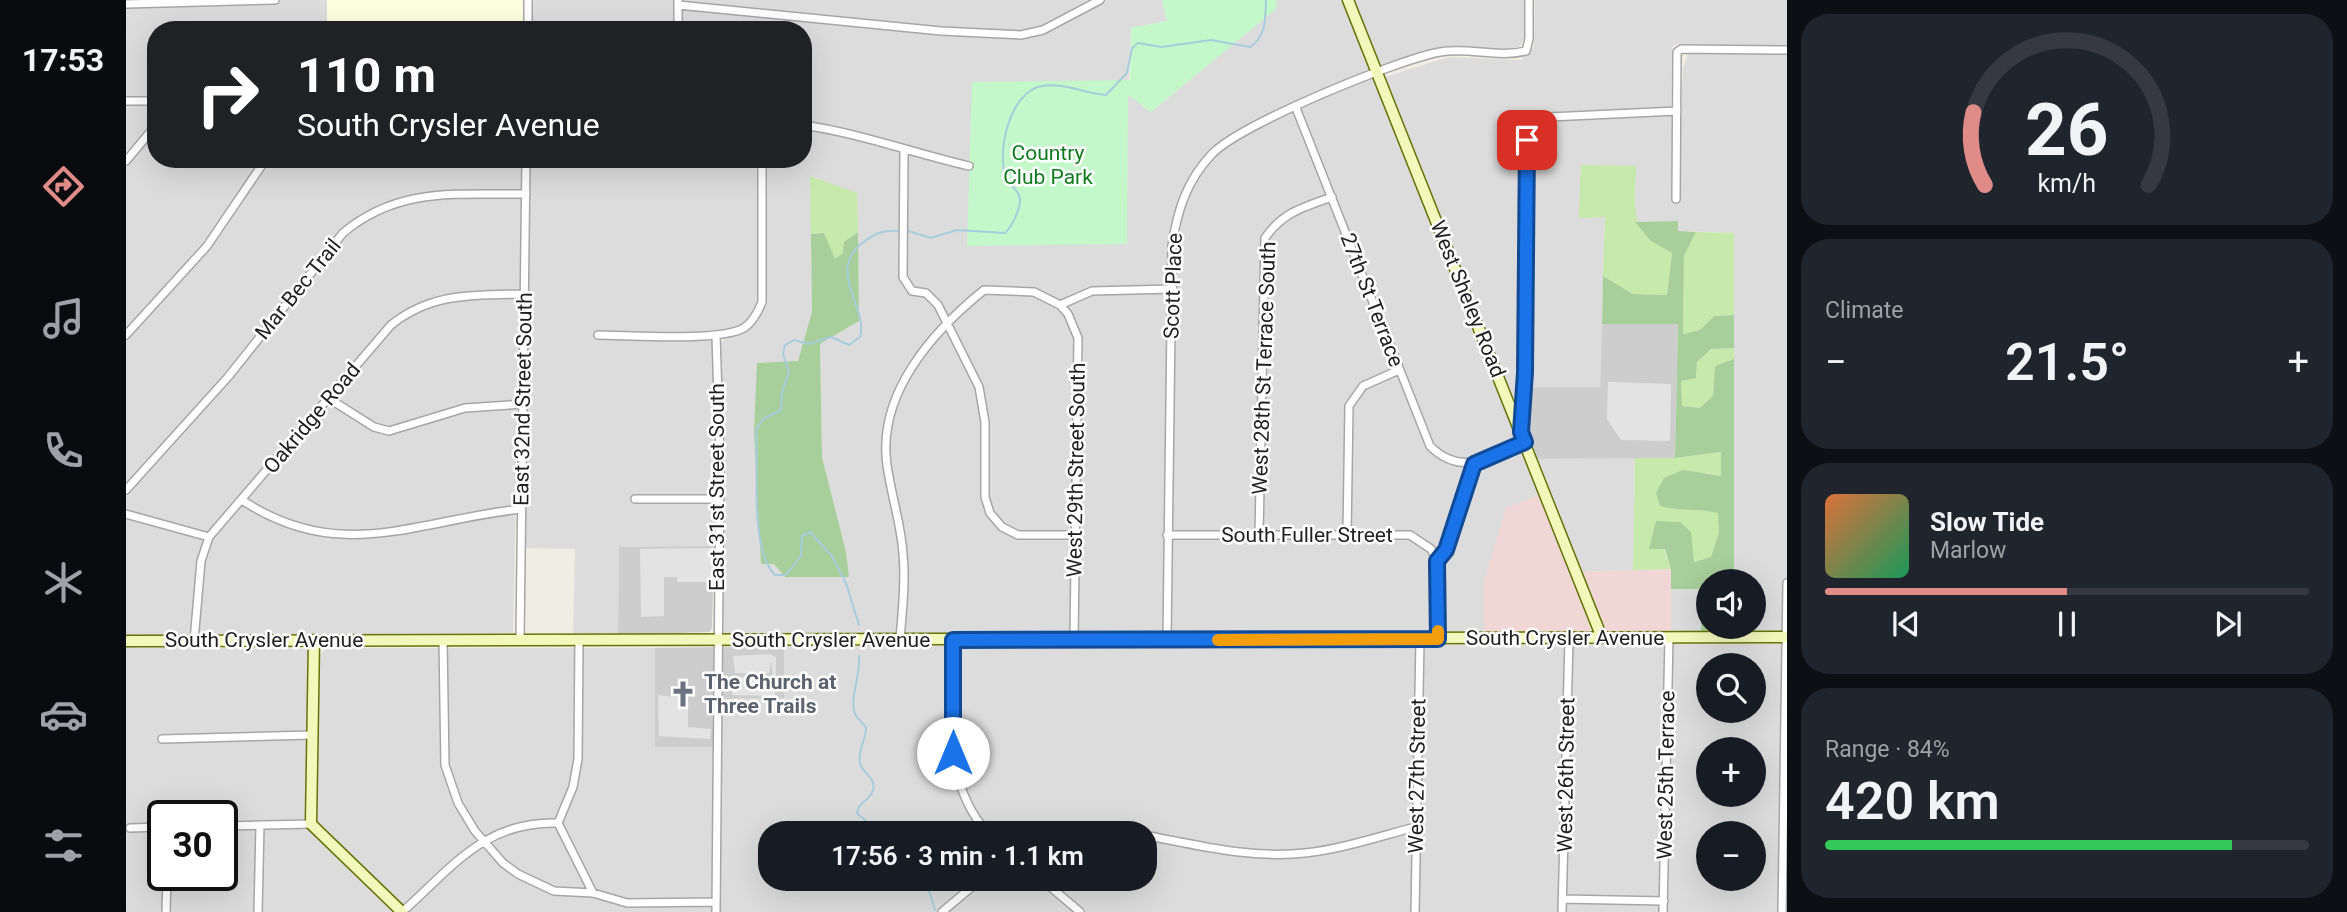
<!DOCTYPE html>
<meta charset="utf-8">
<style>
body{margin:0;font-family:Roboto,sans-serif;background:#20242c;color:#f1f3f6;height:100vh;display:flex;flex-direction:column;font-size:26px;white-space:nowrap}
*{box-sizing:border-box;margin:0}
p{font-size:23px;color:#9ea1a6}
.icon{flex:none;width:38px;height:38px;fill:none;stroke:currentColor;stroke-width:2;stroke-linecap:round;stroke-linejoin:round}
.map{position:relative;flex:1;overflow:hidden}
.drawer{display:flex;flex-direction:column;gap:14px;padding:14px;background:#0d0f14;width:560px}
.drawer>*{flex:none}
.guide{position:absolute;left:21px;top:21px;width:665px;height:147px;border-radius:28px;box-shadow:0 7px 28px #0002;background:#202124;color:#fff;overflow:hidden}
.fabs{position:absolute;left:1570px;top:569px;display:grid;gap:14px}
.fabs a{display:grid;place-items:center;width:70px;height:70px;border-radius:50%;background:#171b24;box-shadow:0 7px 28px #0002;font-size:35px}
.speed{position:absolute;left:21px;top:800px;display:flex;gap:14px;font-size:35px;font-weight:700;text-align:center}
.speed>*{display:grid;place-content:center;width:91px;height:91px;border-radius:50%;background:#171b24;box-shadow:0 7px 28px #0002;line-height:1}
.speed .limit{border:4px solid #111;border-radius:10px;background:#fff;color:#111}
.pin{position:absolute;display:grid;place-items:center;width:60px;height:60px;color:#fff;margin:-30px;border-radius:14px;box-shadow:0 4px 10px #0006}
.me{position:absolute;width:77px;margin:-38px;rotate:0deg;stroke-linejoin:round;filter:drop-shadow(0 0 5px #0008)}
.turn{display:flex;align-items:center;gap:24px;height:147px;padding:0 35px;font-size:32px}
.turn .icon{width:91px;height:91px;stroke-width:2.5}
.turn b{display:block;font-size:49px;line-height:60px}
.big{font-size:52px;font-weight:600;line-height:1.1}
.drawer .card{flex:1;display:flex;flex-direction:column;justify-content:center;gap:10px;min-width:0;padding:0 24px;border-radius:28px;background:#20242c}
.drawer .dial{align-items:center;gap:0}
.dial svg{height:182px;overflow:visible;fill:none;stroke:#363941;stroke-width:7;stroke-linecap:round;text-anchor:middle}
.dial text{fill:#f1f3f6;stroke:none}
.song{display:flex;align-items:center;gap:21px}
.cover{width:84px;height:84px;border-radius:10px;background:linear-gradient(135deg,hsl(20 70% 55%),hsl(150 70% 35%))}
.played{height:7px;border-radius:4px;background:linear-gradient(90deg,#df8c89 50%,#363941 50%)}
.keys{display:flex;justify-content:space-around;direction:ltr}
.heat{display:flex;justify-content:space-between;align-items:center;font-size:38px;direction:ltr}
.charge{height:10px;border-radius:5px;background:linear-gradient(90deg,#34c759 84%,#363941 0)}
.trip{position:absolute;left:632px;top:821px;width:399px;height:70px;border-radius:28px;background:#171b24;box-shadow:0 7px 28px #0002;font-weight:600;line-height:70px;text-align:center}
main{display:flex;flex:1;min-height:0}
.tab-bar{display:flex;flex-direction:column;width:126px;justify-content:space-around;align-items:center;background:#090b0e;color:#9ea1a6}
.tab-bar .icon{width:49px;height:49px}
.tab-bar .current{color:#df8c89}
.tab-bar b{font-size:32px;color:#f1f3f6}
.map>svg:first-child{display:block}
</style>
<main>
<nav class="tab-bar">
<b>17:53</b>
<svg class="icon current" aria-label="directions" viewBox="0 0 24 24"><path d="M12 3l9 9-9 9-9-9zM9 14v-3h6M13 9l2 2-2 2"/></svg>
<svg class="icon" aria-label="music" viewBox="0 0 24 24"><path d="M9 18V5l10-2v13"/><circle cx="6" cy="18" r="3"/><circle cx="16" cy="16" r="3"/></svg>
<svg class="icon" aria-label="phone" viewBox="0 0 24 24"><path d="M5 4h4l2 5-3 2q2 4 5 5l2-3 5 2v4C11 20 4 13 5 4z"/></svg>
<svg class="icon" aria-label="climate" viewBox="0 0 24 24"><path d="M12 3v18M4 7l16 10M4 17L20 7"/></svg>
<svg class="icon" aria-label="car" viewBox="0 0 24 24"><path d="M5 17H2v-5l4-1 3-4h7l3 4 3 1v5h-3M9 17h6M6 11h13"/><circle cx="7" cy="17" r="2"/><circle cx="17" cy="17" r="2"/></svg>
<svg class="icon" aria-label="filters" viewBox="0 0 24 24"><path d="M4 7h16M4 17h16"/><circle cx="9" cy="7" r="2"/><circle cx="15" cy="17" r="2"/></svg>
</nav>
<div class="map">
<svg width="1661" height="912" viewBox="0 0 1661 912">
<rect width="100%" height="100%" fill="#f0ede5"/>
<!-- residential -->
<path fill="#dddcdc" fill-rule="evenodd" d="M0,0H201V30H30V159H397L387,633L0,636Z
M407,0H1036L1041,21L1005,28L1002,94L1025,112L1150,8V0H1218L1415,494L1358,581V634H597L594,632L595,411V343L600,338L599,330L587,332L588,546L493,548L492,635H447L449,549L398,548L404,159H677V30H407ZM685,176L731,194L733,321L694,344L696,457L720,552L722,577H659L648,564L631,363L672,362L686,312Z
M1227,0H1398V38L1394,46L1385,49L1319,46L1254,66Z
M1409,0H1661V632H1608V627L1628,626V581H1608V233L1552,231L1551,221L1509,222V166L1479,217L1474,387H1396L1394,410L1391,412L1369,358L1259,77L1323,57L1395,60L1408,47ZM1552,43L1558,44L1562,56L1557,68L1555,115L1545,105L1546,47Z
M1509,458L1507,570L1454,572L1409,459Z
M1576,588L1575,633H1545V589Z
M1661,644V912H284L202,839L190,820L192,658L199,648H529V747H595L596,699L658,698V646ZM1582,665H1628V710H1582ZM1582,749H1628V794H1582ZM644,833H1018V878H644ZM1582,833H1628V878H1582Z
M0,647L181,649L184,654L183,829L268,912H0ZM37,816H96V875H37Z"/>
<!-- commercial -->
<path fill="#f0d7d5" d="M1415,494L1465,630L1462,634H1358V581L1380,508Z
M1545,569V633L1479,631L1454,572Z"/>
<!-- education -->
<path fill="#fdfee0" d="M201,0H399V30H201Z"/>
<!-- religious -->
<path fill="#cdcdcd" d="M1476,324H1552L1549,458L1409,459L1399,435L1403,387H1474Z
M588,546L586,628L583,632L492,635L493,547Z
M658,646V698L586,699L588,747H529V648Z"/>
<!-- grass -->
<path fill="#c7e9ac" d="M1455,165L1510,166C1509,213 1501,227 1546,253L1541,295L1507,294L1477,276L1479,217L1453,218Z
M684,176L731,193L732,232L719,242L717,253L708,260L698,233L685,234Z
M1570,232L1608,233V315L1588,316L1574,330L1557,334L1558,256Z
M1608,348V359L1589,366L1587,396L1574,408L1555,406V381L1570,378L1571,362L1585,349Z
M1596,452L1595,476L1580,473L1530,493L1534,506C1555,512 1573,508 1593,513V532L1585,557L1568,562L1538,549L1545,569L1507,570L1509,458H1549Z"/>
<!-- forest -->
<path fill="#a7ce9b" d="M1552,221V231L1570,232L1558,256L1557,334L1574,330L1588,316L1608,315V348L1585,349L1571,362L1570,378L1555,381L1556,406L1574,408L1587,396L1589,366L1608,359V581H1582V626L1608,627V632L1575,631L1576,589H1545V569L1539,549H1523L1530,521L1554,522L1565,532L1568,562L1585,557L1593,532L1592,513C1572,508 1554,512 1534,506L1530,493L1538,478L1557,470L1595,476V452L1549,458L1552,324H1476L1477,276L1507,294L1541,295L1546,253L1525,241L1509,222Z
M732,232L733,321L694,344L696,457L720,552L723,577H659L648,564H635L628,432L631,363L672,361L686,312L685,234L698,233L709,259L717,253L718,242Z"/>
<!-- park -->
<path fill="#c4f8ca" d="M1036,0H1150L1151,8L1025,112L1002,95L1001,244L841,246L846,82L1004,80L1005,28L1041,21Z"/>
<!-- parking -->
<path fill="#e3e3e3" d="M1482,382L1545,384L1544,441L1495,440L1481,419Z
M587,548L586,582H551V577H538V616L515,617L514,549Z
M644,654L650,657L649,696L606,695L607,676L645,679L647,676L645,661L643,673H609L607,656Z
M532,695L562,699V727L585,729L584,739L533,736Z"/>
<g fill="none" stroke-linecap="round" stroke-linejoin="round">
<!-- stream -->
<path stroke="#a7cddc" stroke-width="2" d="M782,231L805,238L831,230L879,233C886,227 894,209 894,200C894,190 883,186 880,178C870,152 884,91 916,86C937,82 960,94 980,95L1001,73L1006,48L1012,43L1035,47L1085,40L1124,47C1141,35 1139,19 1140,0
M733,625L720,583L706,556L684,532L676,536L675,556L660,575H649C623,549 633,467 630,430L637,419L655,410L656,392L663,372L657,354L659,345L668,340L682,344L705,337L723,345L734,337C743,309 700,272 736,243C748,234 756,230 772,231
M733,656C735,673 723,701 729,714C732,720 737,722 740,728C740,740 730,754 735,766C739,775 750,778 747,790C744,801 732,802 731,813L743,824L744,833
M799,878L809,910"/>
<!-- street casing -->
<g stroke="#a6a6a6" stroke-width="10">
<path id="street" d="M552,0V30
M0,4L149,0
M552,5L815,31L895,35L917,30L974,0
M402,30V0
M0,101H30
M1170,108L1304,446C1335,477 1366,458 1399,442
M677,125C733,133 787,153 843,166
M778,151L777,277L786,291L800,293L812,305L853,387L859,422V497L864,513L876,527L892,535H949
M0,161L30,125
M1550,199L1551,52L1555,49L1661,50
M934,305L942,314L952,338L948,640
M0,335L81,246L140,159
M472,335C504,335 593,342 618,328C627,322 632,312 636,302V159
M590,335L594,460L590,912
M202,398L248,427L263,431L339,408L397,404
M1395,432L1399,394L1402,118L1551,111
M0,490L102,377L217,233C273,186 332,195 400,194
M509,499H593
M116,500C214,565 291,520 395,509
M0,514L83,537
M1041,535H1284L1305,549L1311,561
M1133,535L1139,238C1156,213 1177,207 1206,197
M1221,535L1223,406L1237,386L1273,370
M394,639L400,159
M453,639L452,759L447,787L432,823L467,893
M1312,639L1311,561L1320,550L1348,465
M317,640L319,765L332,803L349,831L377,863L392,874L428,891L467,893L501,903L590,902
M774,640C776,612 780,582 777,554C775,523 765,495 761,465C751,394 806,332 858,290L908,292L934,305L966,291L1047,289
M827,640C827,704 814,782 862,833
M1041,640L1046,246C1051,211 1061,180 1086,154C1115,124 1270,60 1314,52C1343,47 1371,58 1400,51L1403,39V0
M68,641L75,561L83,537L265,325C306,292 349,295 399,294
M36,739L186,735
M96,826L185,824
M4,828L37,827
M974,833H1008
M1018,835C1071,845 1125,859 1179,853C1216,849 1254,836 1290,827
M914,878L954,912
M1436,899L1538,901
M40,912L41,875
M132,912L134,825
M276,912C327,867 358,821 432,823
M816,912L848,885L861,878
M1289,912L1294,639
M1436,912L1443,639
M1537,912L1543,638
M1656,912L1661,583"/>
</g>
<!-- secondary casing -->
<g stroke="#637507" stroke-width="13">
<path id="secondary" d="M1222,0L1476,638
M188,640L185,824L276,912
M0,641L1661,637"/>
</g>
<!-- street -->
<use href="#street" stroke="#fff" stroke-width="7"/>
<!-- secondary -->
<use href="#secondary" stroke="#f2f8bb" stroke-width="10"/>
</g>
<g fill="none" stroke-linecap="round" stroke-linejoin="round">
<!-- route casing -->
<g stroke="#114b97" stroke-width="18">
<path id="route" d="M827,753V640L1312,639L1311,561L1320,550L1348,464L1399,442L1395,432L1399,372L1401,140"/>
</g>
<!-- route -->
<use href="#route" stroke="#1a73e8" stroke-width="12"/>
<!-- slow -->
<path stroke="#f59e0b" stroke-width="12" d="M1092,640L1312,639V631"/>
</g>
<!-- icons -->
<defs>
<g id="church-bare" transform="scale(2.1)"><path d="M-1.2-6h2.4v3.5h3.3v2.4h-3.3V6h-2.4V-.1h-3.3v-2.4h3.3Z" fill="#6b7280" stroke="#fff" stroke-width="2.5" paint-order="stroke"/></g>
</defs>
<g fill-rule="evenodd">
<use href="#church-bare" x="557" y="694"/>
</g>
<g text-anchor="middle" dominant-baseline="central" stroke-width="5" stroke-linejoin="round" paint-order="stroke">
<!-- park labels -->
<g font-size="21" fill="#0e7c1d" stroke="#fff">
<text x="922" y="153">Country<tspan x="922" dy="24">Club Park</tspan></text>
</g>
<!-- street labels -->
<g font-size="21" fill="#1f1f1f" stroke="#fff">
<text transform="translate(1047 286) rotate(-88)">Scott Place</text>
<text transform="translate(172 289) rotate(-51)">Mar Bec Trail</text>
<text transform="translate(1342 299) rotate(68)">West Sheley Road</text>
<text transform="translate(1246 300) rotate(69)">27th St Terrace</text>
<text transform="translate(1138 368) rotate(-88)">West 28th St Terrace South</text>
<text transform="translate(397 399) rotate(-89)">East 32nd Street South</text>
<text transform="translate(186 418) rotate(-50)">Oakridge Road</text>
<text transform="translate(950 470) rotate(-89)">West 29th Street South</text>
<text transform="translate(591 487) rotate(-90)">East 31st Street South</text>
<text x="1181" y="535">South Fuller Street</text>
<text x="1439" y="638">South Crysler Avenue</text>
<text x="138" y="640">South Crysler Avenue</text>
<text x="705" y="640">South Crysler Avenue</text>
<text transform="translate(1440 775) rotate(-89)">West 26th Street</text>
<text transform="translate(1540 775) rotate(-89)">West 25th Terrace</text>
<text transform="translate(1291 776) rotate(-89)">West 27th Street</text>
</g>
<!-- worship labels -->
<g font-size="21" font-weight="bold" fill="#5b616d" stroke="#fff" text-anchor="start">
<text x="578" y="682">The Church at<tspan x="578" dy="24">Three Trails</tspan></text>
</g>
</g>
</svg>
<div class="fabs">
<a><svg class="icon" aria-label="sound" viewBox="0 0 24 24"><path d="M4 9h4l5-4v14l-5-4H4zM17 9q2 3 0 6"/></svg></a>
<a><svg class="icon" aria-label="search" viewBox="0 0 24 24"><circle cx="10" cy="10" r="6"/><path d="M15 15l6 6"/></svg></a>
<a>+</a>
<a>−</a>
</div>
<div class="speed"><div class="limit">30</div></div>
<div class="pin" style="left:1401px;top:140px;background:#d93025"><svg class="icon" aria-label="arrive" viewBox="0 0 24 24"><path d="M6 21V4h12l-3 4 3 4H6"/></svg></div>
<svg class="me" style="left:827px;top:753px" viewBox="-20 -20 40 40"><circle r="19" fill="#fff"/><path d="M0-13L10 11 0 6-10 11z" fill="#1a73e8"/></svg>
<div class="trip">17:56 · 3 min · 1.1 km</div>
<div class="guide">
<div class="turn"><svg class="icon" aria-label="right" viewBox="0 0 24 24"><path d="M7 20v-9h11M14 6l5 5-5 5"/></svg><div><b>110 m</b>South Crysler Avenue</div></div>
</div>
</div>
<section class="drawer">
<div class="card dial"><svg viewBox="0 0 100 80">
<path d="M14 69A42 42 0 1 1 86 69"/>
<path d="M14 69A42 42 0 0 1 9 37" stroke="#df8c89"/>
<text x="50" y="56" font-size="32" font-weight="700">26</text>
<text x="50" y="72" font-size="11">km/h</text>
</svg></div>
<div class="card"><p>Climate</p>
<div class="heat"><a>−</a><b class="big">21.5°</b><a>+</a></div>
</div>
<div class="card">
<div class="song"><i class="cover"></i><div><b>Slow Tide</b><p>Marlow</p></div></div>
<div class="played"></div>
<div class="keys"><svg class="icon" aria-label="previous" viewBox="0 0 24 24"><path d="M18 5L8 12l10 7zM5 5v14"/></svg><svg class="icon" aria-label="pause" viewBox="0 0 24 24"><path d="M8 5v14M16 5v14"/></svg><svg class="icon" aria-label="next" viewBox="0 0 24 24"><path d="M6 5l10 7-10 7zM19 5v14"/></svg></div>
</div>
<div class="card"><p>Range · 84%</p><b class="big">420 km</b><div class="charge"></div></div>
</section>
</main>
